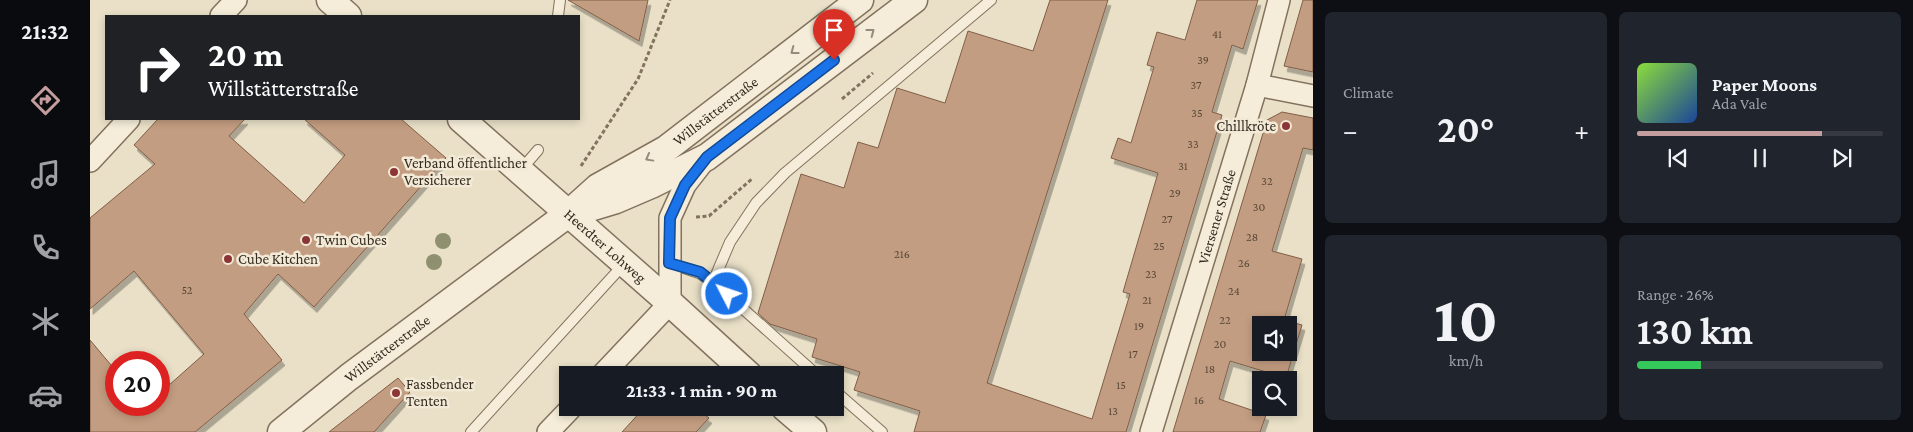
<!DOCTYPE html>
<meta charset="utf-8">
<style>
body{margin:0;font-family:"Crimson Pro",serif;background:#20242c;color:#f1f3f6;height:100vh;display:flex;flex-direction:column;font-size:19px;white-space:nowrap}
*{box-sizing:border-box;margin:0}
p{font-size:16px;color:#9ea1a6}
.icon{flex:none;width:28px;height:28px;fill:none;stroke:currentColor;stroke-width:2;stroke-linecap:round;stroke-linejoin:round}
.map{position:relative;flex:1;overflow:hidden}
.side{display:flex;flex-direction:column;gap:12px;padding:12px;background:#0d0f14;width:600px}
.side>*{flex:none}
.banner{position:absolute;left:15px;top:15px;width:475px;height:105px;border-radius:0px;box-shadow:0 2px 8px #0003;background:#202124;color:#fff;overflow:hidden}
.fabs{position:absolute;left:1162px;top:316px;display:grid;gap:10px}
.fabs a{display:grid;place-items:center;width:45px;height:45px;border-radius:0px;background:#171b24;box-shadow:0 2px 8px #0003;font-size:25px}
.speed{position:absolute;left:15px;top:351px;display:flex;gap:10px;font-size:25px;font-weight:700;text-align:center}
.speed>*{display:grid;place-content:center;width:65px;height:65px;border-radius:50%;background:#171b24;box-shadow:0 2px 8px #0003;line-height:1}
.speed .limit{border:8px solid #d22;background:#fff;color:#111}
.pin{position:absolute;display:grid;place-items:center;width:42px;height:42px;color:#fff;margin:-51px -21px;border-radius:50% 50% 50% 0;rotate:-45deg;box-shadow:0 0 5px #0007}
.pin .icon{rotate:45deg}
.me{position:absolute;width:55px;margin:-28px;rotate:311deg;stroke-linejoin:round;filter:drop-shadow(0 0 4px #0008)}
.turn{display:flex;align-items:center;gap:18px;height:105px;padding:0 20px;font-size:22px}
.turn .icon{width:65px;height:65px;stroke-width:2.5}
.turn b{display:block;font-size:35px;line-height:42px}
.big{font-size:38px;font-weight:700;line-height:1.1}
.side .card{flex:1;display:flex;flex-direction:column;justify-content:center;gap:8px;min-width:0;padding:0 18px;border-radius:8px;background:#20242c}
.side .dial{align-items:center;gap:0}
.dial b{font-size:65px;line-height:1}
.song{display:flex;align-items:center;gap:15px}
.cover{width:60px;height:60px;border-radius:8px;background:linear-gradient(135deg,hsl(90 70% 55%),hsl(220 70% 35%))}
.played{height:5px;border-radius:2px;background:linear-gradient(90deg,#c49e9f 75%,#363941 75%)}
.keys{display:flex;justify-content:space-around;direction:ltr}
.heat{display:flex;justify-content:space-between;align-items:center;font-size:28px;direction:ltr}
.charge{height:8px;border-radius:4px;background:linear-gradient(90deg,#34c759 26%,#363941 0)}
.side .tiles{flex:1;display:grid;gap:12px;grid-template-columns:repeat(2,1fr)}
.trip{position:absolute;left:469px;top:366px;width:285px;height:50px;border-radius:0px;background:#171b24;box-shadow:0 2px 8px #0003;font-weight:700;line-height:50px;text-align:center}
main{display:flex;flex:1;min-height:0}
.tabs{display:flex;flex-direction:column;width:90px;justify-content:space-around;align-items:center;background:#090b0e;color:#9ea1a6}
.tabs .icon{width:35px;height:35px}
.tabs .current{color:#c49e9f}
.tabs b{font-size:22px;color:#f1f3f6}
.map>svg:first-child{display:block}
</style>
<main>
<nav class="tabs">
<b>21:32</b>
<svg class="icon current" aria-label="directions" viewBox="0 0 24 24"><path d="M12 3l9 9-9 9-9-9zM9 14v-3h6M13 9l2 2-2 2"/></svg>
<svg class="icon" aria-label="music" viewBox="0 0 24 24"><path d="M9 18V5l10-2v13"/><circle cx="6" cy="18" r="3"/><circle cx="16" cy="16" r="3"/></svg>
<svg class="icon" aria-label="phone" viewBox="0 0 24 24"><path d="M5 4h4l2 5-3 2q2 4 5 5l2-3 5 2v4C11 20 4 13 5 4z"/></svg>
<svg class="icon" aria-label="climate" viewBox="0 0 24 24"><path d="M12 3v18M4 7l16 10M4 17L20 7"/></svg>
<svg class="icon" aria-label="car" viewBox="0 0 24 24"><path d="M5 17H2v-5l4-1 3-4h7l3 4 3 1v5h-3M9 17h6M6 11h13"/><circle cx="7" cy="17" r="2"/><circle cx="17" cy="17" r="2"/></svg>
</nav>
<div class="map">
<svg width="1223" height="432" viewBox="0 0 1223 432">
<defs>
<filter id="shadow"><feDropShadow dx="3" dy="5.5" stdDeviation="0" flood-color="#0004"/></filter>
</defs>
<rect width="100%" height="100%" fill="#e9e0c7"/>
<!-- building -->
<path fill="#c39d81" stroke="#805e47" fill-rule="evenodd" filter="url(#shadow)" d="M478,0H558L549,41Z
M960,0H1018L897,383L1002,419L1040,294L1033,292L1068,173L1021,158L1028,138L1041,143L1064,67L1057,65L1067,32L1095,40L1107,0H1168L1153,49L1142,45L1122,112L1132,115L1036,432H824L830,411L764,390L770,372L722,357L727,339L680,324L668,313L711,174L754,188L768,142L788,148L807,88L855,103L878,31L943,51Z
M1213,0H1223V72L1194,66Z
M1192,112L1223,118V150L1213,148L1182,251L1212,259L1194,320L1212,325L1196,378L1140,361L1129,399L1176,415L1170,432H1083L1177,120ZM1171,325H1199V352H1171Z
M68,119H155L139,136L214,203L255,155L214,119H311L356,158L224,307L188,274L154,314L192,360L105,432H0V340L26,371V405H69V394L114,354L44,271L0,309V218L65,164L44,145Z
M308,378L320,392L284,432H239Z
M554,408H606L619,418L606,432H532Z"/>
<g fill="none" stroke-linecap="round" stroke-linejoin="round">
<!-- service casing -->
<g stroke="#83725e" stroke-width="12">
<path id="service" d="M468,16L470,0
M430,171L448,150
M579,263L609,273L623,282L727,375
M623,282L640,242L666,203L695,173L901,0
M745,391L792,432
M381,432L534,264"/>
</g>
<!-- minor casing -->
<g stroke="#83725e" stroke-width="24">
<g id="minor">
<path d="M131,16L146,0"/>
<path d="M1167,85L1223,96"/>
<path d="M0,161L39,119"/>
<path d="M512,375L580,303V218L595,185L616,158"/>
<path d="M458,432L481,408"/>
<path id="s1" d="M1061,432L1167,85L1189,0"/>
</g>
</g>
<!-- tertiary casing -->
<g stroke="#83725e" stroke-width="29">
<g id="tertiary">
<path d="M240,0L258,16"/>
<path id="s2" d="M371,119L580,303L659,375"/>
<path d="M483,213L526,200L561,185L617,157L824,0"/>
<path d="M695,408L723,432"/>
<path id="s3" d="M191,432L259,377L478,214L508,187L576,149L770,0"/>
</g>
</g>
<!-- path -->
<path stroke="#83725e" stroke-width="3" stroke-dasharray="4 2.5" stroke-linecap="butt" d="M752,99L783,73
M491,166L548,79L580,0
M606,217L619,216L663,178"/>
<!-- service -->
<use href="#service" stroke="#f5edd9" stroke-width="10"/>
<!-- minor -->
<use href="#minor" stroke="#f5edd9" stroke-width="21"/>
<!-- tertiary -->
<use href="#tertiary" stroke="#f5edd9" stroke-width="26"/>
</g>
<!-- trees -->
<g fill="#8f9070">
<circle cx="353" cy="241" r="8"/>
<circle cx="344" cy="262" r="8"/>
</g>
<!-- one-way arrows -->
<defs><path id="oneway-chevron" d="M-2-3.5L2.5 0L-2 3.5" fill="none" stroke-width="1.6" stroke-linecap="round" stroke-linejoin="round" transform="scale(1.25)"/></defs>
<g stroke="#958c7c">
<use href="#oneway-chevron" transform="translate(781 32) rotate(-37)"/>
<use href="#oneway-chevron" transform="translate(704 51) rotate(143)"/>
<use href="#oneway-chevron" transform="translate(559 158) rotate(151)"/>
</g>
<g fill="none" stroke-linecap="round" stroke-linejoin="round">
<!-- route casing -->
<g stroke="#114b97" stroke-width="12">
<path id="route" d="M637,294L610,272L579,263L580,218L595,185L617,157L744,60"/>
</g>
<!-- route -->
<use href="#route" stroke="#1a73e8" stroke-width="9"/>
</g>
<!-- markers -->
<g fill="#8c3535" stroke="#f2ead6" stroke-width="2">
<circle cx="1196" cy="126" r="5"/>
<circle cx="304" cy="172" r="5"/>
<circle cx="216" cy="240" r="5"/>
<circle cx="138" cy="259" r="5"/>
<circle cx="306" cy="393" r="5"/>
</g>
<g text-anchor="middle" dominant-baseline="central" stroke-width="5" stroke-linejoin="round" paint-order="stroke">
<!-- number labels -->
<g font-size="12" fill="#584838">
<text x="1127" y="34">41</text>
<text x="1113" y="60">39</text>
<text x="1106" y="85">37</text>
<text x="1107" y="113">35</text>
<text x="1103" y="144">33</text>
<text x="1093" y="166">31</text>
<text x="1177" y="181">32</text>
<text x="1085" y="193">29</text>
<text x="1169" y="207">30</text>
<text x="1077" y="219">27</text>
<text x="1162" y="237">28</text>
<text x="1069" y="246">25</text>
<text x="812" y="254">216</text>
<text x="1154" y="263">26</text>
<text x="1061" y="274">23</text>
<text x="97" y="290">52</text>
<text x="1144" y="291">24</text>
<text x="1057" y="300">21</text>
<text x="1135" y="320">22</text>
<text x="1049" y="326">19</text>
<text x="1130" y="344">20</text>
<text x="1043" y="354">17</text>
<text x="1120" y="369">18</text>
<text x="1031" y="385">15</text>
<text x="1109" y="400">16</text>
<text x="1023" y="411">13</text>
</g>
<!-- street labels -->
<g font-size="15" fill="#352b20" stroke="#f2ead6">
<text stroke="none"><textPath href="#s3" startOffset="541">Willstätterstraße</textPath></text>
<text stroke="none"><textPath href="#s1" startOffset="225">Viersener Straße</textPath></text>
<text stroke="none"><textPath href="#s2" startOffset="192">Heerdter Lohweg</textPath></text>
<text stroke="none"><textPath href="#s3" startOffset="135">Willstätterstraße</textPath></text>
</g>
<!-- poi labels -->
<g font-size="15" fill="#352b20" stroke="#f2ead6" text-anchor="start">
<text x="1186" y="126" text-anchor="end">Chillkröte</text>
<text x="314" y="163">Verband öffentlicher<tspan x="314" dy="17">Versicherer</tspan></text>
<text x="226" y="240">Twin Cubes</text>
<text x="148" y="259">Cube Kitchen</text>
<text x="316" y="384">Fassbender<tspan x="316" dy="17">Tenten</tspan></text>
</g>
</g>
</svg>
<div class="fabs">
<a><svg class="icon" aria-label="sound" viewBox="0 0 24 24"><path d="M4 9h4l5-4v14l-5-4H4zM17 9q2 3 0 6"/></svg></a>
<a><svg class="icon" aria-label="search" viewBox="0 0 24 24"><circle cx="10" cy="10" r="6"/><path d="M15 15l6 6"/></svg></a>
</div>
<div class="speed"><div class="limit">20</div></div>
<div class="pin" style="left:744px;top:60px;background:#d93025"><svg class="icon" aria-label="arrive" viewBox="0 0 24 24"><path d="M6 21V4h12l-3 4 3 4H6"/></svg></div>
<svg class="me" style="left:637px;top:294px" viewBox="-20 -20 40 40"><circle r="17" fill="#1a73e8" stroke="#fff" stroke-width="3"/><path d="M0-11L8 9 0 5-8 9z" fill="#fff"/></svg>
<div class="trip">21:33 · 1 min · 90 m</div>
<div class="banner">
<div class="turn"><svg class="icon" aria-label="right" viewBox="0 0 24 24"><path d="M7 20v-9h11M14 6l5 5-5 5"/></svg><div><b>20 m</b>Willstätterstraße</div></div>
</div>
</div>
<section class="side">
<div class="tiles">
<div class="card"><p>Climate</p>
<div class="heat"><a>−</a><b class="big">20°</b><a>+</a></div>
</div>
<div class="card">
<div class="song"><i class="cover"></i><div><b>Paper Moons</b><p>Ada Vale</p></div></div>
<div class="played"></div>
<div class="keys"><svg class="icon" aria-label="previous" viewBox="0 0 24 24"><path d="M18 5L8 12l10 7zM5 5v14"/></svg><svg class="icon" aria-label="pause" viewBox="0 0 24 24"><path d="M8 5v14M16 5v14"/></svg><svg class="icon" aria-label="next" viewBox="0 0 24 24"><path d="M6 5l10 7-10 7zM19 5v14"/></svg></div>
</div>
<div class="card dial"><b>10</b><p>km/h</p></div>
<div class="card"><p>Range · 26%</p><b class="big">130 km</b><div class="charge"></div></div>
</div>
</section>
</main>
